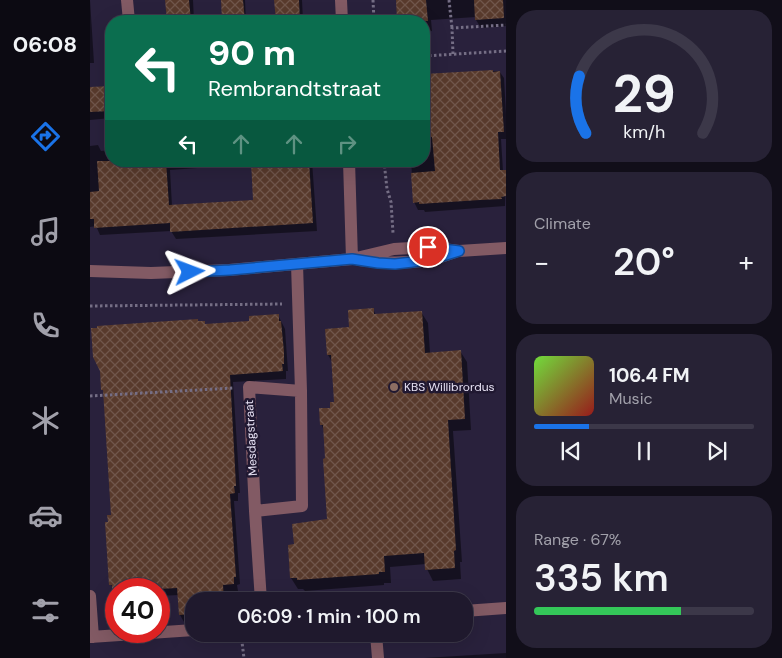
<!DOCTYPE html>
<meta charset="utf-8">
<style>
body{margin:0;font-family:"DM Sans",sans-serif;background:#272235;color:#f1f3f6;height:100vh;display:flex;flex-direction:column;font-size:19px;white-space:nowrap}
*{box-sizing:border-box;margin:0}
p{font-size:16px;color:#a1a0aa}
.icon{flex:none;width:28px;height:28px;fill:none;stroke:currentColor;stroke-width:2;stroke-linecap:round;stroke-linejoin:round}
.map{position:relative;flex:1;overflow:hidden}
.sheet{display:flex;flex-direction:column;gap:10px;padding:10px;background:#110e19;width:276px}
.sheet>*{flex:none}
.banner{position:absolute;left:15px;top:15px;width:325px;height:152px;border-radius:20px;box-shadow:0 5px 20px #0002,0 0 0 1px #3c3849;background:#0b6e4f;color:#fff;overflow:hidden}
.speed{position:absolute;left:15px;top:578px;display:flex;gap:10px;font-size:25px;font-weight:700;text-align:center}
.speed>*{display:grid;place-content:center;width:65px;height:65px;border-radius:50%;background:#1f192d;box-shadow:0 5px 20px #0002,0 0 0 1px #3c3849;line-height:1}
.speed .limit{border:8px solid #d22;background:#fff;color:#111}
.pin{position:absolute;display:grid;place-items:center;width:42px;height:42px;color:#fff;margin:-21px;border:2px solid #fff;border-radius:50%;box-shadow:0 1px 5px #0007}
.me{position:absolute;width:55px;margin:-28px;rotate:87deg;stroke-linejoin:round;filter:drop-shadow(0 0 4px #0008)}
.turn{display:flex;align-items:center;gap:18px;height:105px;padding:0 20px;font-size:22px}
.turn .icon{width:65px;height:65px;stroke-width:2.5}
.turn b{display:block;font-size:35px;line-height:42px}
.lanes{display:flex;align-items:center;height:48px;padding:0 20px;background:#0003;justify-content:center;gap:25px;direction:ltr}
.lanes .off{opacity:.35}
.big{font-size:38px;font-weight:600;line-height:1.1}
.sheet .widget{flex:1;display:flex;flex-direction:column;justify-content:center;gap:8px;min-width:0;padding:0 18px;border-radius:20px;background:#272235}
.sheet .dial{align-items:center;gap:0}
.dial svg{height:130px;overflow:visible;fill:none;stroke:#3c3849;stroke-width:7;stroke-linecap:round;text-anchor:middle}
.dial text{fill:#f1f3f6;stroke:none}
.song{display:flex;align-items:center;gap:15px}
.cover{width:60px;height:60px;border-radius:8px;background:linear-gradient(135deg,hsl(100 70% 55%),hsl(0 70% 35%))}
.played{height:5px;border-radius:2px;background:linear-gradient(90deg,#1a73e8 25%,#3c3849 25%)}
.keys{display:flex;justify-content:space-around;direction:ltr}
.heat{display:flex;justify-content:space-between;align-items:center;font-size:28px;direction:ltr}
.charge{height:8px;border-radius:4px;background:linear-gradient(90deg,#34c759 67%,#3c3849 0)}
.trip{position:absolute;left:95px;top:592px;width:288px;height:50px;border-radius:20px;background:#1f192d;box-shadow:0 5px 20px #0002,0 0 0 1px #3c3849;font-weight:600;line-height:50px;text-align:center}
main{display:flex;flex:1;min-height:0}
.dock{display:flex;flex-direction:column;width:90px;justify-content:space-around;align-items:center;background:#0c0a12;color:#a1a0aa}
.dock .icon{width:35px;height:35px}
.dock .selected{color:#1a73e8}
.dock b{font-size:22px;color:#f1f3f6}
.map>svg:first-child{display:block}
</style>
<main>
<nav class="dock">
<b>06:08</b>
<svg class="icon selected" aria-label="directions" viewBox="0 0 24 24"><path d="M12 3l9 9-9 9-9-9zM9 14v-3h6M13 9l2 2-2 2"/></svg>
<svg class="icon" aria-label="music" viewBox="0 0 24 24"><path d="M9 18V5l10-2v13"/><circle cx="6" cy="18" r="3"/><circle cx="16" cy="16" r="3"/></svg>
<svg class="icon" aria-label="phone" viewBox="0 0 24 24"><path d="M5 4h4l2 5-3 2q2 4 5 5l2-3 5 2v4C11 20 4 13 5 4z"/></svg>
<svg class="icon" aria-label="climate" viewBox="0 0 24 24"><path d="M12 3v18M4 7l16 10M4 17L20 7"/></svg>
<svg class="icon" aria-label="car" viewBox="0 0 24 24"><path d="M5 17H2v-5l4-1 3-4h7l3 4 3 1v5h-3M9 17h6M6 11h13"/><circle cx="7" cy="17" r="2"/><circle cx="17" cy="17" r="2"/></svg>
<svg class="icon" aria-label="filters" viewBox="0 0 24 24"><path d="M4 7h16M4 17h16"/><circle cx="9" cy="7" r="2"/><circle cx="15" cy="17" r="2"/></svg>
</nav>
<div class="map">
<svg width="416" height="658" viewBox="0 0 416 658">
<defs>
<pattern id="building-cross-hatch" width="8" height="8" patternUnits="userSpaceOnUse" patternTransform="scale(1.25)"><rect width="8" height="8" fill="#583a2c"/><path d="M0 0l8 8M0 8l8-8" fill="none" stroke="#70564b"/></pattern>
</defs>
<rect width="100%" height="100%" fill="#29213c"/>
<!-- shadow -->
<path fill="#0007" fill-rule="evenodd" d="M0,0L4,63H0Z
M77,0H103L104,21H78Z
M132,0H155L156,21H133Z
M185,0H212L213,21H187Z
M307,0H416V26L391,28L386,20V17L341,20L342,31L334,32V21H309Z
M409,71L414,78L416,114V139H411L413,171H416L415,206L335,212L334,210H328L324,202L321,161H334V75Z
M21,87V118L0,120V89Z
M8,145L11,151L21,150V161H222L227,231L86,239L81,231L10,235L6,226L0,227V146ZM162,164L164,201L82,206L80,170Z
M283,309L286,315L331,312L338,323L340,353L370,351L377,362L381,430L363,431L372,562H370L371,579L343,581L337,569L336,564L300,567L301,583H294V585L215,591L213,589H208L201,578L205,545L238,520L237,459L234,430L231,424L246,403L243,363L238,355L261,328Z
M188,315L195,329L198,371H196V379L143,382L150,493H148V501H144L150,584L147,585L148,591L136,592L137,601H104V622H94L90,615L89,595L69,596V589H26V597L21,584L19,523L22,516L14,392L13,389L108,323L114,322L116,325L161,322Z
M416,653V658H334Z"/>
<!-- building -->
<path fill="url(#building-cross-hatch)" d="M75,0H99L101,21H77Z
M131,0H153L155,21H132Z
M184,0H209L210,21H186Z
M306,0H336L338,21H307Z
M384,0H413L414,18L385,20Z
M403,70V72L410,71L414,132H408L410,170H416V196L411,197L412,199L390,200L329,204V202L323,203L321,173L345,171L342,137H334V74Z
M21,86V111L0,112V87Z
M7,161H76L79,205L163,200L161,161H219L223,223L80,232V223L4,228V219H0V192L9,191Z
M284,308V314L332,311L335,353L371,350L375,419L358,420L366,550L364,551L365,568L335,570L334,553L294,556L295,572H289V574L207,580V578H200L198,545L204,544L202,524L237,519L233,459L235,458L233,425H230L229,408H240V402H244L241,355H237L235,329L259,327L258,310Z
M189,314V321H191L194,352V364H192L193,371L140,375L146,486H144L145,493L140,494L146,577H144V584L133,585L134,601H104V614L89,615L87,588L69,589H22V585H19L15,522H18L17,515H21L13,390H11L10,371L3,357L1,328H7V326L108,319V321H115V324L159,321V316Z"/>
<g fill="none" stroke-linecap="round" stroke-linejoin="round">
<!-- path -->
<path stroke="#756e85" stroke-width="3" stroke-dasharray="2.5 2.5" stroke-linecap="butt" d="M283,0L284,21
M359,0L362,28
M363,54L362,28L416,25
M334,56L416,51
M294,161L297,189L301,202L303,233
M0,306L192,304
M0,396L144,388
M151,634L154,658"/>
<!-- minor -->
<path stroke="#825a64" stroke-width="12" d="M37,0L39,21
M251,0L252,21
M259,161L262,259
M269,260C292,263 315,264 339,260C348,259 356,255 365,252
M207,264L211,391
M0,271L61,273L139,270L262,259L304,249L338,247L369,251L416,248
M165,511L212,506L211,391L159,387L165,511L171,601
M0,596L3,637
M374,611L416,608
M286,634L288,658
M0,637L104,630"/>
</g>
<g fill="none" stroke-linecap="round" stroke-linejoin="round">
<!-- route casing -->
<g stroke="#114b97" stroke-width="12">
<path id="route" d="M100,272L140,270L262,259L288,263L305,264L340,260L369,251L338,247"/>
</g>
<!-- route -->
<use href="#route" stroke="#1a73e8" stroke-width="9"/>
</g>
<!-- markers -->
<circle fill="#8d6e63" stroke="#201831" stroke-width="2" cx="304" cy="387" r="5"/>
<g text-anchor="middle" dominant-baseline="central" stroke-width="5" stroke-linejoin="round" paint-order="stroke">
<!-- poi labels -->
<g font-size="12" fill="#e7e2f4" stroke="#201831" text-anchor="start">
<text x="314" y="387">KBS Willibrordus</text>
</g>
<!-- street labels -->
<g font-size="12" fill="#e7e2f4" stroke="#201831">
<text transform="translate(161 438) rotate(-93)">Mesdagstraat</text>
</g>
</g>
</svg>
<div class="speed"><div class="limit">40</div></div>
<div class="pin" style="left:338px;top:247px;background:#d93025"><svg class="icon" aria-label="arrive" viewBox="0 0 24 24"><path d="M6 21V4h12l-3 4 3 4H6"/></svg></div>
<svg class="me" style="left:100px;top:272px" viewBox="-20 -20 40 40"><path d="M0-17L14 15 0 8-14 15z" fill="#1a73e8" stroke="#fff" stroke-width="4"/></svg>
<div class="trip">06:09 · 1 min · 100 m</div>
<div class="banner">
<div class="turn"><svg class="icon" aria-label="left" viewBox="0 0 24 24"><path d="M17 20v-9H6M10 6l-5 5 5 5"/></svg><div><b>90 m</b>Rembrandtstraat</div></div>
<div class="lanes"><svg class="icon" aria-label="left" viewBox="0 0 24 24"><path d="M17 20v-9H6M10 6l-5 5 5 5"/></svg><svg class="icon off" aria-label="ahead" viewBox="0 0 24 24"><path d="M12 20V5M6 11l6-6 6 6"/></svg><svg class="icon off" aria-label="ahead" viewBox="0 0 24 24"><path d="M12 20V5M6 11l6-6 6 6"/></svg><svg class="icon off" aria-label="right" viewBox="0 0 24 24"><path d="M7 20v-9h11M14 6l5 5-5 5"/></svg></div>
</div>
</div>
<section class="sheet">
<div class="widget dial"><svg viewBox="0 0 100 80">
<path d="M14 69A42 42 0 1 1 86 69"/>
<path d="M14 69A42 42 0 0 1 10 34" stroke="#1a73e8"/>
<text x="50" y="56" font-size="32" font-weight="700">29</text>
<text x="50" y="72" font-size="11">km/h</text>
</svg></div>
<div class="widget"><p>Climate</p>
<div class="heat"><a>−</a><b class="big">20°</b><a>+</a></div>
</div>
<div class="widget">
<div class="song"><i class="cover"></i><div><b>106.4 FM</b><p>Music</p></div></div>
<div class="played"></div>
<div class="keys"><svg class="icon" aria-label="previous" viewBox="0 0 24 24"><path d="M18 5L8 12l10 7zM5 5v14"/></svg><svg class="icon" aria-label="pause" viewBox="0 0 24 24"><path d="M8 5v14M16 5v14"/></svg><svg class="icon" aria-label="next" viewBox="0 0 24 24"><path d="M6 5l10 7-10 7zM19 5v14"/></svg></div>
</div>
<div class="widget"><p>Range · 67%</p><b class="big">335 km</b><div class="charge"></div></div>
</section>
</main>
